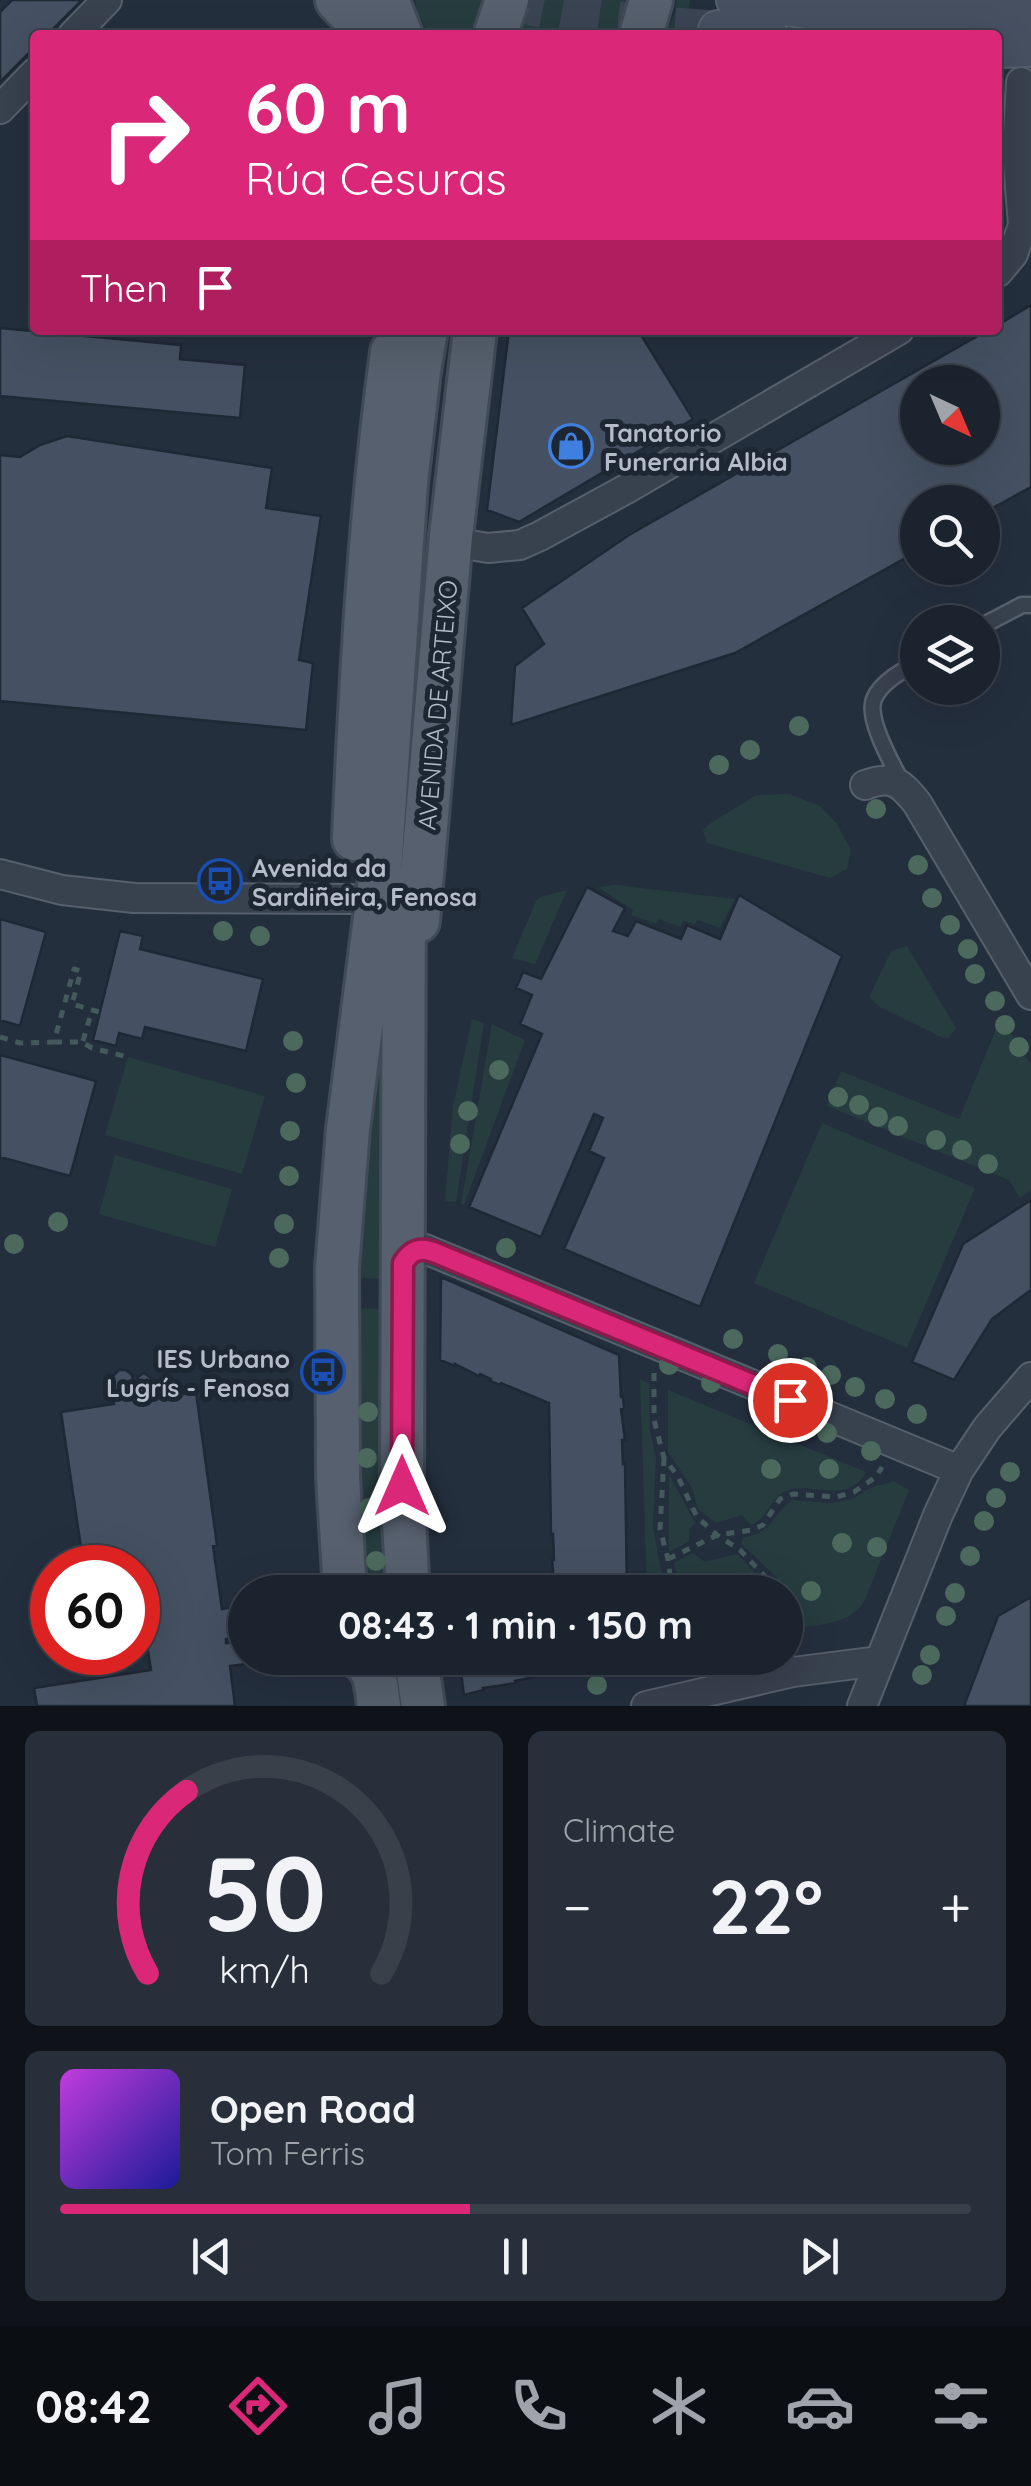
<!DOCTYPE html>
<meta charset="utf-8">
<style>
body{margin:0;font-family:Quicksand,sans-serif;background:#282f3a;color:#f1f3f6;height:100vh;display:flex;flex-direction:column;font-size:38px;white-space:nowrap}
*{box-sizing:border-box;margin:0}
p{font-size:32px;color:#a0a4aa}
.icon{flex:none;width:55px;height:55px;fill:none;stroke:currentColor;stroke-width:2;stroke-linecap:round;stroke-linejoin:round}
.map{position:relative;height:1706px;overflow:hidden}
.side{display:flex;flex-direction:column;gap:25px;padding:25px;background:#0f1319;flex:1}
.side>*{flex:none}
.top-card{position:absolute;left:30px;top:30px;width:972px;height:305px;border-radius:10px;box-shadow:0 10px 40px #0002,0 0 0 2px #39404a;background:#db2777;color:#fff;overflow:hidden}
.needle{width:65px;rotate:136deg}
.controls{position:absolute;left:900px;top:365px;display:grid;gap:20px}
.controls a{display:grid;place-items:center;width:100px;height:100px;border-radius:50%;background:#1b232e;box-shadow:0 10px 40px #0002,0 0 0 2px #39404a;font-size:50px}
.speed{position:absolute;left:30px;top:1545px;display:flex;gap:20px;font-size:50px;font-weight:700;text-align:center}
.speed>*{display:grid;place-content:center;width:130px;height:130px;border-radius:50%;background:#1b232e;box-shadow:0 10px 40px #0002,0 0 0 2px #39404a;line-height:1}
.speed .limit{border:15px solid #d22;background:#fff;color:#111}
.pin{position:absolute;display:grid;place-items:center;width:85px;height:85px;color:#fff;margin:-42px;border:5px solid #fff;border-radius:50%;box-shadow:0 2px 10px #0007}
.me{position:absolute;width:110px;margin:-55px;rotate:0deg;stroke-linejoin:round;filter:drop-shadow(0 0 8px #0008)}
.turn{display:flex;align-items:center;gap:35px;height:210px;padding:0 50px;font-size:45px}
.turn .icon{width:130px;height:130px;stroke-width:2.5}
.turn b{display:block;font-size:70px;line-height:85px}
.then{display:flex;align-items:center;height:95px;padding:0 50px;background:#0003;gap:20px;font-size:38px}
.big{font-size:75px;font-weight:700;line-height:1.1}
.side .widget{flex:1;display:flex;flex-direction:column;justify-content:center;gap:15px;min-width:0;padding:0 35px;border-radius:15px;background:#282f3a}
.side .dial{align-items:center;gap:0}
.dial svg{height:260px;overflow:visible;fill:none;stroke:#39404a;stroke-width:7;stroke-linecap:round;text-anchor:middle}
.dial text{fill:#f1f3f6;stroke:none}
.song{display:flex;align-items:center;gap:30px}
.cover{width:120px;height:120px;border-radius:15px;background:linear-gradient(135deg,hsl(290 70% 55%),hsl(240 70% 35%))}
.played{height:10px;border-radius:5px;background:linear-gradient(90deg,#db2777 45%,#39404a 45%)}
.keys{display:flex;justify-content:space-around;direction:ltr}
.heat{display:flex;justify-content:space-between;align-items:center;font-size:55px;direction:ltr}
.side .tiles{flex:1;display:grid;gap:25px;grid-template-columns:1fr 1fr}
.widget:last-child{grid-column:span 2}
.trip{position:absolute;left:228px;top:1575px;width:575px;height:100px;border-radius:50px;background:#1b232e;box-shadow:0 10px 40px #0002,0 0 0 2px #39404a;font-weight:700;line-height:100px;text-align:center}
.menu{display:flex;height:160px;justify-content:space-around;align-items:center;background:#0b0e12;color:#a0a4aa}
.menu .icon{width:70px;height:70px}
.menu .selected{color:#db2777}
.menu b{font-size:45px;color:#f1f3f6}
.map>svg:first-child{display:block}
</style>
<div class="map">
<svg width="1031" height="1706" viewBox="0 0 1031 1706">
<rect width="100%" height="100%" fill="#242f3e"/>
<!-- green -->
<path fill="#263c3f" d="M415,0H627L620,22L612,35H429L417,11Z
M677,0H690L684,35H665L674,15Z
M789,794L820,806L837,824L851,850L847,869L830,878L707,843L703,830L712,822L757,795Z
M616,885L735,899L720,928L698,920L694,924L683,921L680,927L659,919L656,924L631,915L633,910L598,887Z
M567,890L535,964L512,958L536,901L540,897Z
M907,946L956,1028L948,1038H943L880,1007L869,997L891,951Z
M1001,1017L1031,1065V1191L1020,1198L1009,1180L827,1106L841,1071L959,1119Z
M472,1019L484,1023L456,1202L445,1201L453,1106Z
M492,1024L525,1040L464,1205L461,1204Z
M378,1033L384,1035L385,1279L356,1278Z
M128,1057L265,1096L242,1174L105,1135Z
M822,1123L975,1188L907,1348L754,1283Z
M115,1155L232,1189L215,1247L99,1214Z
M354,1308L382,1309L395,1592H367L358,1489Z
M640,1379L649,1383L650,1431L656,1458L653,1527L665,1592H647Z
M668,1390L866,1472C848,1504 819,1484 792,1489C771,1493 770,1517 751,1525L742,1515L716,1523L698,1509L692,1488L668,1452Z
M669,1474L695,1523L689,1530V1541L669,1552Z
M893,1481L909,1490L864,1602C849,1625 819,1624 795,1629L785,1607V1592H782L778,1579L741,1543L744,1537C769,1536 774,1513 792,1500C814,1501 834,1507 856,1497C861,1494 865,1490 870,1488C877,1484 884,1486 893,1481Z
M693,1553L705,1562L737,1554L769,1587L771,1592H681L674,1563Z"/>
<!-- building -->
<path fill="#455162" stroke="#1f2835" stroke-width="2.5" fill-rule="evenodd" d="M12,0H82L47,35H35V47L0,82V12Z
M1031,305V487L982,514V502H918V551L735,653L511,725L515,666L544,644L522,608L629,535L988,330H998V325ZM918,382H982V448H918Z
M0,328L181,345L180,359L245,365L240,418L0,396Z
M509,330H638L693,419L519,522L487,510Z
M67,436L272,468L266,508L321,516L299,660L313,663L306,730L0,701V455L20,457L40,445Z
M587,887L625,908L613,931L628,936L636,921L681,939L687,925L720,939L739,895L842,956L700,1307L564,1249L604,1158L589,1151L603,1118L594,1114L541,1237L469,1207L542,1034L520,1024L532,995L516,988L523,972L541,979Z
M0,919L46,932L20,1026L0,1020Z
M120,931L143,936L140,949L263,979L246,1051L145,1027L142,1039L119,1033L116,1046L93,1040Z
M0,1055L96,1081L70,1176L0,1157Z
M1031,1200V1290L992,1319L954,1380L912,1362L963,1244Z
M441,1277L619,1355L621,1397H623L624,1408L621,1409L625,1440H622L623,1464L625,1463L627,1592H555L552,1560H554L553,1534L551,1535L549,1403L501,1383L500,1385L490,1381L491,1379L480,1374L479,1376L455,1364V1366L440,1360Z
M119,1370H126L132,1375L137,1400H140L138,1377L144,1373L151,1378L153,1398L196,1392L217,1545L213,1546L222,1609L233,1607L237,1637L226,1639V1643L245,1641V1658H254L246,1664L230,1666L235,1706H37L34,1688L151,1670L143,1620H138V1568H84L61,1412L114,1404L111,1378Z
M1031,1597V1706H964L998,1616Z
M459,1658H622L586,1668V1666L515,1681L516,1683L483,1688L484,1690L464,1695Z"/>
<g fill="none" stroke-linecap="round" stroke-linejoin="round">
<!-- secondary-tunnel -->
<path stroke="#3a4453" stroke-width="38" stroke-dasharray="38 19" stroke-linecap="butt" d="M506,0C575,19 647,24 718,30"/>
<!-- service casing -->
<g stroke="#565f6c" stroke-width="19">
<path id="service" d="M982,626L1022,605H1031
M902,783C892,763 866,719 874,699C881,682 902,671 918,662"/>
</g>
<!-- minor casing -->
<g stroke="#565f6c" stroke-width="32">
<path id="minor" d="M73,35L107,0
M0,109L35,73
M998,272L1013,254L1023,225L1017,150L1021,82
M451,536L464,544L488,548L520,545L540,536L628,488L899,330
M865,785C892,775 900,782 917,803L1031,995
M0,874L62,890L134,898L351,899
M403,1263L412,1252L425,1249L959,1470
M646,1706L793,1672L879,1661
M862,1706L938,1515L959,1470L987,1428L1031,1377"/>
</g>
<!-- secondary casing -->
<g stroke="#565f6c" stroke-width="42">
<path id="secondary" d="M736,0L850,14L958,17L1031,16
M718,30L768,35
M998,48L1031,47"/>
</g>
<!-- primary casing -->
<g stroke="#414a57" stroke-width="48">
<path id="primary" d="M337,0L370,35
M387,0L401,35
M641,35L651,0
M354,839C361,676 370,513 392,352
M404,889L402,1486L408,1592
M418,921L451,536L475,330
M345,1592L338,1477L337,1268L348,1129L379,886L406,483L419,371L426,330
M361,1658C377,1671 376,1686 379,1706
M416,1658L423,1706"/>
</g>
<!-- path -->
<path stroke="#44595c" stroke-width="5" stroke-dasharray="8 8" stroke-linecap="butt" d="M0,1037L20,1043L54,1042L74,969L81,971L72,1004L99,1012
M83,1041L92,1010
M54,1042H82L92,1048L128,1057
M654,1373V1420L664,1458L677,1475L697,1517L717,1535L740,1550L775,1587L776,1592
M664,1458L660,1529L668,1559L672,1592
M668,1559L717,1535L752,1530L763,1525L780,1499L793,1494L836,1497L854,1492L876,1477L882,1467
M267,1579L268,1592
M785,1633L786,1640"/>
<!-- service -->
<use href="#service" stroke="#38414e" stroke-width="14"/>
<!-- minor -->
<use href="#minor" stroke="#38414e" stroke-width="28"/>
<!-- secondary -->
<use href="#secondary" stroke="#465061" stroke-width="38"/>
<!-- primary -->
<use href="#primary" stroke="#56606e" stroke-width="42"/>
<!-- primary-bridge casing -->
<g stroke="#414a57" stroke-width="48" stroke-linecap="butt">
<path id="primary-bridge" d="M495,35L507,0"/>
</g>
<!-- primary-bridge -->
<use href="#primary-bridge" stroke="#56606e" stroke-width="42"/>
</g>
<!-- trees -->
<g fill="#4b6a5d">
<circle cx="799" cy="726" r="10"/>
<circle cx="750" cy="750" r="10"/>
<circle cx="719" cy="765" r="10"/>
<circle cx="876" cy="809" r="10"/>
<circle cx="918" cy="865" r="10"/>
<circle cx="932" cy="898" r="10"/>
<circle cx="950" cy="925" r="10"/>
<circle cx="223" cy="931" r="10"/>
<circle cx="260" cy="936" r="10"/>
<circle cx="968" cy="949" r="10"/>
<circle cx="975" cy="974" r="10"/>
<circle cx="995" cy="1001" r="10"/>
<circle cx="1005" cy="1025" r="10"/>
<circle cx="293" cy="1041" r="10"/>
<circle cx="1019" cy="1047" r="10"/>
<circle cx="499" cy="1070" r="10"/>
<circle cx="296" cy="1083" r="10"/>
<circle cx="838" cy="1097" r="10"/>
<circle cx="859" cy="1105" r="10"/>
<circle cx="468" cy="1111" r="10"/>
<circle cx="878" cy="1117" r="10"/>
<circle cx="898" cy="1126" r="10"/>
<circle cx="290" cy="1131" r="10"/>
<circle cx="936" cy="1140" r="10"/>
<circle cx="460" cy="1144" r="10"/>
<circle cx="962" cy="1150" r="10"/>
<circle cx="988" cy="1164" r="10"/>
<circle cx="289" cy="1176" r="10"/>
<circle cx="58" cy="1222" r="10"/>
<circle cx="284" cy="1224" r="10"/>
<circle cx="14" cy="1244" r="10"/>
<circle cx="506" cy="1248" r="10"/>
<circle cx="279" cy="1258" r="10"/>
<circle cx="733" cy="1339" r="10"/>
<circle cx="778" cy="1354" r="10"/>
<circle cx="669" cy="1365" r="10"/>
<circle cx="807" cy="1367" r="10"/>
<circle cx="831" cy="1375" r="10"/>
<circle cx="711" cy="1383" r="10"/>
<circle cx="855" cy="1387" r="10"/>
<circle cx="885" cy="1399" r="10"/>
<circle cx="771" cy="1409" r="10"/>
<circle cx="368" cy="1412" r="10"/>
<circle cx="917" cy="1414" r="10"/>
<circle cx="827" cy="1433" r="10"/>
<circle cx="871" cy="1451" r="10"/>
<circle cx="367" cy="1458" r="10"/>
<circle cx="771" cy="1469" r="10"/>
<circle cx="829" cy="1469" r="10"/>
<circle cx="1010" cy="1472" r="10"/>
<circle cx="996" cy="1498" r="10"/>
<circle cx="369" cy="1508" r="10"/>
<circle cx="984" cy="1521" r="10"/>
<circle cx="842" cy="1543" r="10"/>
<circle cx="877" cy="1547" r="10"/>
<circle cx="970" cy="1556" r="10"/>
<circle cx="376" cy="1561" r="10"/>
<circle cx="811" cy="1591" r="10"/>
<circle cx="955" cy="1593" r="10"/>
<circle cx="946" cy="1616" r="10"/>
<circle cx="930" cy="1655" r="10"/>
<circle cx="922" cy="1675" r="10"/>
<circle cx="597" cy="1685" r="10"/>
</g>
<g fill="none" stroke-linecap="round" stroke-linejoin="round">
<!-- route casing -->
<g stroke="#8e194d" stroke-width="25">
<path id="route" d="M402,1486L403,1263C412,1249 421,1247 436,1253L790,1400"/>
</g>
<!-- route -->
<use href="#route" stroke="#db2777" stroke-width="18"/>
</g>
<!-- icons -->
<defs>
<g id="shop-ring" transform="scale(2.25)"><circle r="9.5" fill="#1d2633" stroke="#3f7fe0" stroke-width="1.5"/><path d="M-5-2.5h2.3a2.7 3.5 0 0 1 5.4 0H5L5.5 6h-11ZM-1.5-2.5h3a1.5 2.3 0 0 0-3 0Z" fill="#3f7fe0"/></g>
<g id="bus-ring" transform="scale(2.25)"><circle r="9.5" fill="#1d2633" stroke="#1a4fb4" stroke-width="1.5"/><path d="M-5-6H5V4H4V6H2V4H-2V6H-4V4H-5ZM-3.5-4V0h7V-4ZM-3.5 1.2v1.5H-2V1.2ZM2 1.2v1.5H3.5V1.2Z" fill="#1a4fb4"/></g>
</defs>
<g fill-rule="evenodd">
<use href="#shop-ring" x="571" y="446"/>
<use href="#bus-ring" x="220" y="881"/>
<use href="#bus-ring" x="323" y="1372"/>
</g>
<g text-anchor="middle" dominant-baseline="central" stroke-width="10" stroke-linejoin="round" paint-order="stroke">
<!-- poi labels -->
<g font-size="25" font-weight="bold" fill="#b4bcc9" stroke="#1d2633" text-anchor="start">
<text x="604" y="432">Tanatorio<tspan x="604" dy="29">Funeraria Albia</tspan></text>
<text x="252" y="867">Avenida da<tspan x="252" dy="29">Sardiñeira, Fenosa</tspan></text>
<text x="290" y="1358" text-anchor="end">IES Urbano<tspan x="290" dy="29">Lugrís - Fenosa</tspan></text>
</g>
<!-- street labels -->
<g font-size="25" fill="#b4bcc9" stroke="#1d2633">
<text transform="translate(437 705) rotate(-85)">AVENIDA DE ARTEIXO</text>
</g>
</g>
</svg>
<div class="controls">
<a><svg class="needle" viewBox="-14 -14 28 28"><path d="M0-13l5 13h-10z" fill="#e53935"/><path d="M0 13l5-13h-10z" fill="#a0a4aa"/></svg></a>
<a><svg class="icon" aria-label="search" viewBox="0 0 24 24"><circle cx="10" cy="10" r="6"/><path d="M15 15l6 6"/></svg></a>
<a><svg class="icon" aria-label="layers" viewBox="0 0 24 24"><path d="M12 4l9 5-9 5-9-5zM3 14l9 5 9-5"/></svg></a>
</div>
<div class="speed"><div class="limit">60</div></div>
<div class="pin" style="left:790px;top:1400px;background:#d93025"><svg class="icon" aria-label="arrive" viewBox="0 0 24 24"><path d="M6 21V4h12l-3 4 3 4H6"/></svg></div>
<svg class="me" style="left:402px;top:1486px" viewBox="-20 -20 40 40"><path d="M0-17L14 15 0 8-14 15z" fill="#db2777" stroke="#fff" stroke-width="4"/></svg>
<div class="trip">08:43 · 1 min · 150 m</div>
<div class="top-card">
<div class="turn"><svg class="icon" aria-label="right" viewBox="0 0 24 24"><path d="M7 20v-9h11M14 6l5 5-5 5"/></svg><div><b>60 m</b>Rúa Cesuras</div></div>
<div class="then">Then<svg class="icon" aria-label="arrive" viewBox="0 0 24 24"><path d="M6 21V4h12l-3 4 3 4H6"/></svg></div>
</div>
</div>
<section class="side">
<div class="tiles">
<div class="widget dial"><svg viewBox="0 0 100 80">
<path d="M14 69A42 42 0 1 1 86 69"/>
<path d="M14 69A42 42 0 0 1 26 13" stroke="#db2777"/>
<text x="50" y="56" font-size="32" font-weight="700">50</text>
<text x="50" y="72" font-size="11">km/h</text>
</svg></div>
<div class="widget"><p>Climate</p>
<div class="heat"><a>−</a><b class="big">22°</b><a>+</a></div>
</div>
<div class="widget">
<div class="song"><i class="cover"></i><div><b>Open Road</b><p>Tom Ferris</p></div></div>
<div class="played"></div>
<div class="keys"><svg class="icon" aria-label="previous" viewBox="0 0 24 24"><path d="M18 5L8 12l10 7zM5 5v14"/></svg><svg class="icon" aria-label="pause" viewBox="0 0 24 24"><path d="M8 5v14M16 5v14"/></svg><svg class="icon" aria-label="next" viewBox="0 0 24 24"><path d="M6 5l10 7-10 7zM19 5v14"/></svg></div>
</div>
</div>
</section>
<nav class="menu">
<b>08:42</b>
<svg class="icon selected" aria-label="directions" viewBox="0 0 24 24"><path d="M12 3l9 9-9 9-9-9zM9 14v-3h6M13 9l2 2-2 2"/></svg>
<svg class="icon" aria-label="music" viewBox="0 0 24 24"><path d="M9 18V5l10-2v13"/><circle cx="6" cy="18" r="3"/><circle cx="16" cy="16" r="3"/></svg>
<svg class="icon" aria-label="phone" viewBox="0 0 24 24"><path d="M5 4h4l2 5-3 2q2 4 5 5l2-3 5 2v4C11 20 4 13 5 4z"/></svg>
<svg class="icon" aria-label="climate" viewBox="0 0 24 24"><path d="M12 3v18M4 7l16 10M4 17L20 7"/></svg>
<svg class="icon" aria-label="car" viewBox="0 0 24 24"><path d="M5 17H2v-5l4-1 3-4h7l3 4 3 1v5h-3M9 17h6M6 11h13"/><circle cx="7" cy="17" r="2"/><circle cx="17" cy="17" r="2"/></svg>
<svg class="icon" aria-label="filters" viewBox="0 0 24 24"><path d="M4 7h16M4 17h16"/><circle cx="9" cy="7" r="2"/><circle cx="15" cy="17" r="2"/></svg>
</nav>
